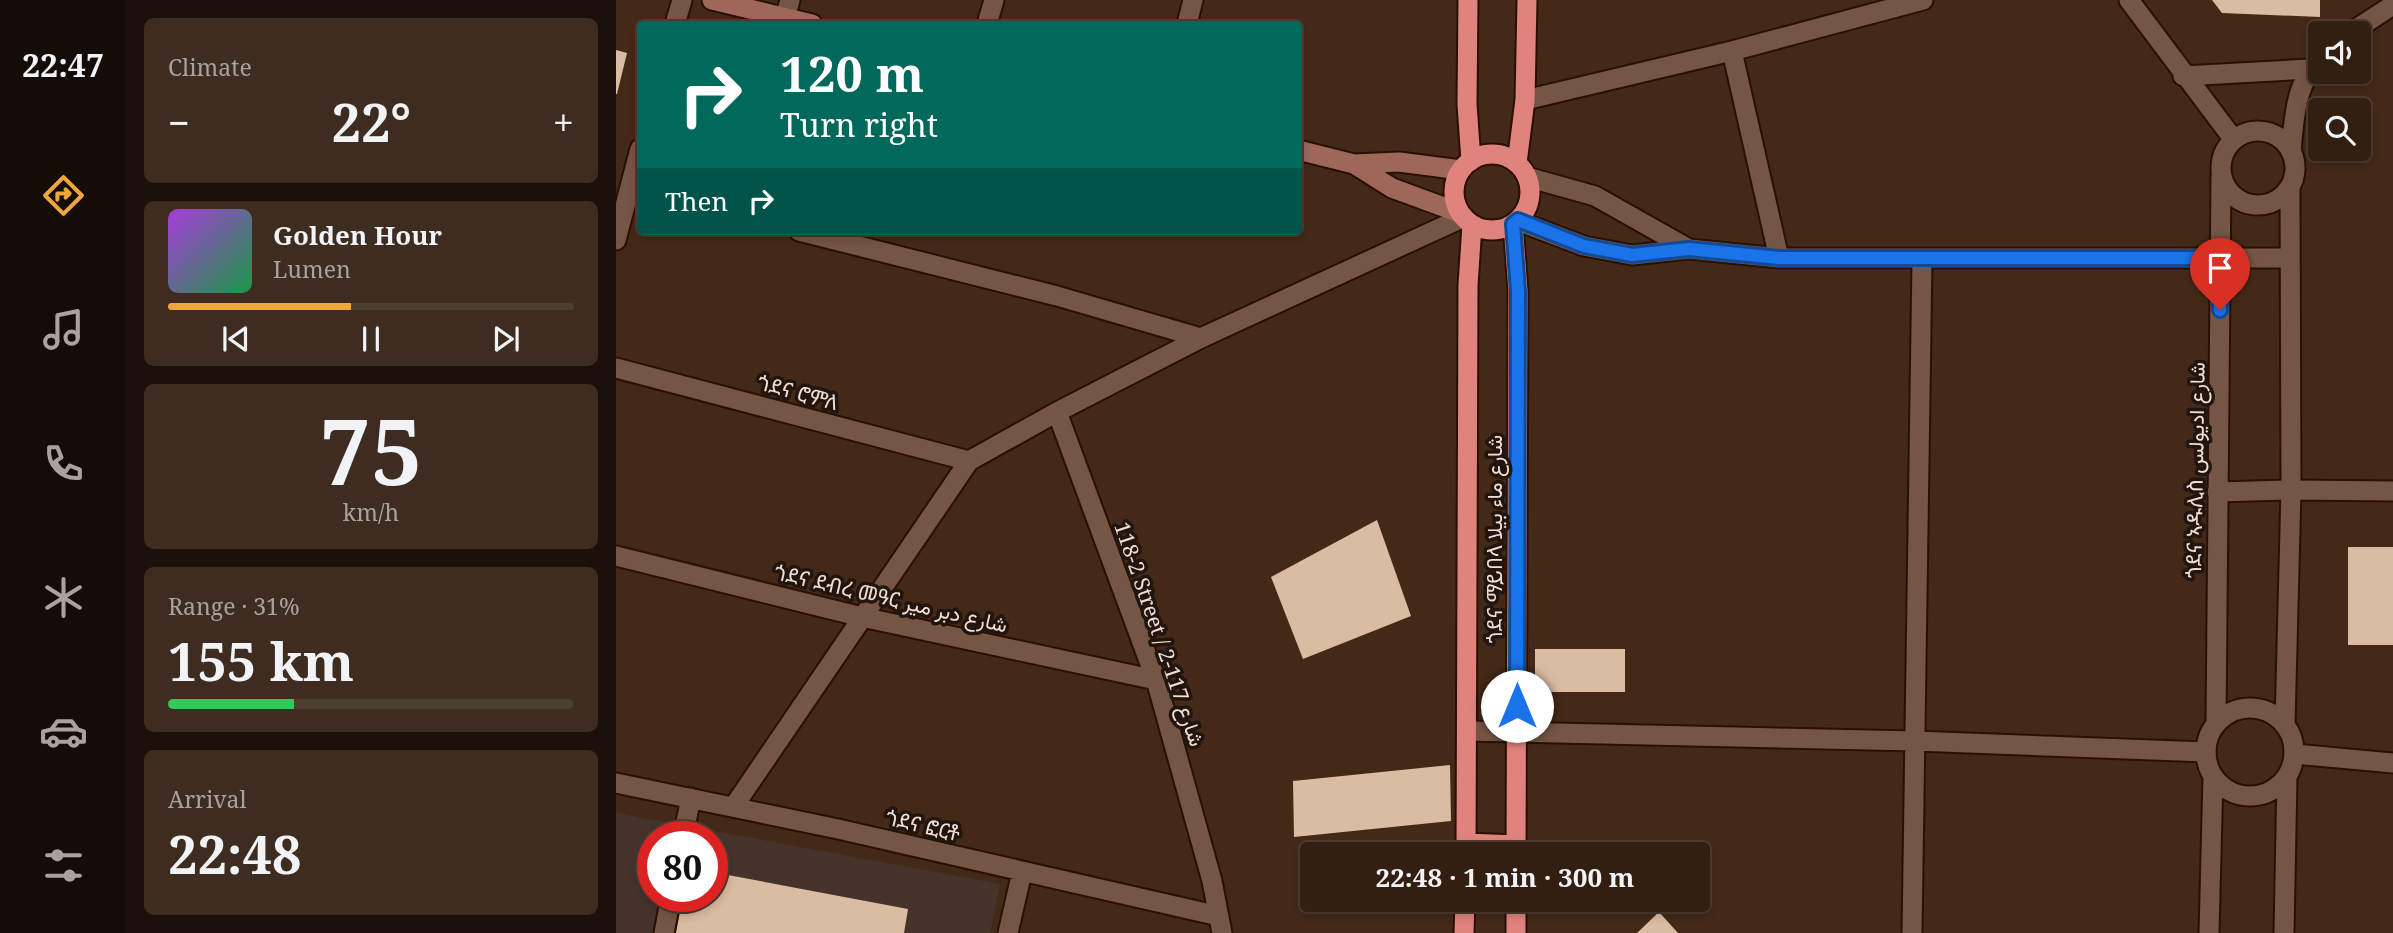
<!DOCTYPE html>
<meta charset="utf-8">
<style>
body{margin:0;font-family:"Noto Serif",Vazirmatn,"Noto Sans Ethiopic",serif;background:#3e2c20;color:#f1f3f6;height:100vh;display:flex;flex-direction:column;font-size:26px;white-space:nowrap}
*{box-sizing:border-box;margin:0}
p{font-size:23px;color:#a9a29f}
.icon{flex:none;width:38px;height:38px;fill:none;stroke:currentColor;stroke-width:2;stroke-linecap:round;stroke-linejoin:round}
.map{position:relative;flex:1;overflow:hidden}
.side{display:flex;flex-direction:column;gap:18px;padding:18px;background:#1c110a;width:490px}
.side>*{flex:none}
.hud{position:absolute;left:21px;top:21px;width:665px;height:214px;border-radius:7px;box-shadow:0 4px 10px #0003,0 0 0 2px #4e3d32;background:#00695c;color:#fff;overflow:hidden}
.tools{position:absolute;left:1692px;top:21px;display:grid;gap:14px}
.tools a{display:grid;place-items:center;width:63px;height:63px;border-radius:7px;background:#331f12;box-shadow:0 4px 10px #0003,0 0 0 2px #4e3d32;font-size:35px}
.speed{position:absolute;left:21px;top:821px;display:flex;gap:14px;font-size:35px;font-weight:700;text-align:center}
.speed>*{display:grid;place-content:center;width:91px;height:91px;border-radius:50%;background:#331f12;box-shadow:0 4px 10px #0003,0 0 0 2px #4e3d32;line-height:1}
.speed .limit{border:10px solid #d22;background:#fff;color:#111}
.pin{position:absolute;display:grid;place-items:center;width:60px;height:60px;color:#fff;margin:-72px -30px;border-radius:50% 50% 50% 0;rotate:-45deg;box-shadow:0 0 7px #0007}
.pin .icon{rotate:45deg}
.me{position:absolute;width:77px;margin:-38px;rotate:0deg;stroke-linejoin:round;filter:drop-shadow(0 0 5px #0008)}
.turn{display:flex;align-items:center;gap:24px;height:147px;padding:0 28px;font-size:32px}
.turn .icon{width:91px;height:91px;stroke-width:2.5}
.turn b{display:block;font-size:49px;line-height:60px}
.then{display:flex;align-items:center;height:66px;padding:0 28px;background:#0003;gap:14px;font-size:26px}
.big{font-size:52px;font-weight:700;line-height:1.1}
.side .widget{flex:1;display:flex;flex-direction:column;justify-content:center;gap:10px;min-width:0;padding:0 24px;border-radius:10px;background:#3e2c20}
.side .dial{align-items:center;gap:0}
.dial b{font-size:91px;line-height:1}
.song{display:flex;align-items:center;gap:21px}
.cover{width:84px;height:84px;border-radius:10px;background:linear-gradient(135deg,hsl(280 70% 55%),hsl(140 70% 35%))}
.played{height:7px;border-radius:4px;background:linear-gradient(90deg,#efa73d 45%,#4e3d32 45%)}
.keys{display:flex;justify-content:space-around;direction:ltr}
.heat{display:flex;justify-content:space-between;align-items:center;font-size:38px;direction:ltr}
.charge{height:10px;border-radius:5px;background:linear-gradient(90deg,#34c759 31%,#4e3d32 0)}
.trip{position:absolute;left:684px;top:842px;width:410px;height:70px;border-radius:7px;background:#331f12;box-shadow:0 4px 10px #0003,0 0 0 2px #4e3d32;font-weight:700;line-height:70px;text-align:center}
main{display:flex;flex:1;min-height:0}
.menu{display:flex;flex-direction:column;width:126px;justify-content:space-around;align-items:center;background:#140c07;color:#a9a29f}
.menu .icon{width:49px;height:49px}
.menu .on{color:#efa73d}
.menu b{font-size:32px;color:#f1f3f6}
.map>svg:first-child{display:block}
</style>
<main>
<nav class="menu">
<b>22:47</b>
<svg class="icon on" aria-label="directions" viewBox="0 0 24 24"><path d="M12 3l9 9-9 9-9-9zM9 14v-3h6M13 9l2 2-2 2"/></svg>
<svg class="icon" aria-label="music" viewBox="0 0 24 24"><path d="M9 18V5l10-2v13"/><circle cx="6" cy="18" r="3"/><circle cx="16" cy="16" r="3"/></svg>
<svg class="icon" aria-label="phone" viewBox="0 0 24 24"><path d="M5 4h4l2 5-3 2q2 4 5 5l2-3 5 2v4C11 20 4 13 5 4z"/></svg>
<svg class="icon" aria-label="climate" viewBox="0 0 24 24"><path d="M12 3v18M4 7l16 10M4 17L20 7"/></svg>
<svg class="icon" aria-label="car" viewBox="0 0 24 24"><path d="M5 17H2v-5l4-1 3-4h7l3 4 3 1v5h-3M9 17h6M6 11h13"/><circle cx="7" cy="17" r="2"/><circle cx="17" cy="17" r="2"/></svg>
<svg class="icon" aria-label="filters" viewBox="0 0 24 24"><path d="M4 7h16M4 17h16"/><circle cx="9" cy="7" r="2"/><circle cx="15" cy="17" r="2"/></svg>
</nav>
<section class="side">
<div class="widget"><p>Climate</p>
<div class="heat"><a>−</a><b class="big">22°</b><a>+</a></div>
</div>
<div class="widget">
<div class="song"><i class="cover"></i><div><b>Golden Hour</b><p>Lumen</p></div></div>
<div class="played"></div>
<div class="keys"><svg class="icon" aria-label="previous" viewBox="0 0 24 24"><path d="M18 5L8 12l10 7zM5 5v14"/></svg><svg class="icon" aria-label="pause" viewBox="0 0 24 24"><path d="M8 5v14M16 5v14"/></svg><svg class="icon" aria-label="next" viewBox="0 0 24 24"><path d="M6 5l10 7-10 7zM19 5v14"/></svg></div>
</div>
<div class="widget dial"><b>75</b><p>km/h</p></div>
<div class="widget"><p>Range · 31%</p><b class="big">155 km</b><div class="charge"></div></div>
<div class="widget"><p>Arrival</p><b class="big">22:48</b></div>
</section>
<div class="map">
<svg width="1777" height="933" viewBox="0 0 1777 933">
<rect width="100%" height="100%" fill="#442918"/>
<!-- education -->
<path fill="#45332b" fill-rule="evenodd" d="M0,813L384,884L374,933H0ZM37,836H96V896H37Z"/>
<!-- building -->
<path fill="#d9bca2" d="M1596,0H1704V17L1606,13Z
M0,50L11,53L1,94H0Z
M761,520L795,616L687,659L655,577Z
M1732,547H1777V645H1732Z
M919,649H1009V692H919Z
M834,765L835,821L678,837L677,781Z
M96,872L292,909L288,933H60L67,896H96Z
M1043,912L1062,933H1021Z"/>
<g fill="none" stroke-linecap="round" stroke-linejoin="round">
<!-- minor casing -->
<g stroke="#291002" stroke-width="23">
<path id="minor" d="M169,18L174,0
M59,24L66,0
M371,24L378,0
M571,24L577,0
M1734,33L1777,5
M1116,51L1163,258
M909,100L1116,51L1307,0
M1675,152C1678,120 1679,82 1704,60
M911,177L979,196L1073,249
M902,221L968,246L1016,255L1073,249L1163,258H1673
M183,231L441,296L585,338
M0,240L24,149
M0,368L353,461
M441,412L540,680L596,881L606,933
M1601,492L1675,490L1777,491
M0,556L246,617L540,680
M852,731L1299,741L1590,752
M1679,754L1777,763
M0,783L222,829L603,916
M118,806L353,461L441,412L585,338L848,217
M67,836L75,798
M48,933L55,896
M392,933L406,872
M1296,933L1306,260"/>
</g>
<!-- tertiary casing -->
<g stroke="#291002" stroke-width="23">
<path id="tertiary" d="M1513,0L1618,140
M1567,76L1694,69
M1605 168a37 37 0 1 1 74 0a37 37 0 1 1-74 0Z
M1590 752a44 44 0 1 1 88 0a44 44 0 1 1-88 0Z
M1600,723L1605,176
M1669,724L1675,490L1674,187
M1593,933L1597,776
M1668,933L1671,777"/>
</g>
<!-- secondary casing -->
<g stroke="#291002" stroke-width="23">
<path id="secondary" d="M96,0L196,24
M682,150L738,164L776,188L844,213
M738,164L783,162L845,170"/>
</g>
<!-- trunk casing -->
<g stroke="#291002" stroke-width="23">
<path id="trunk" d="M852,0L851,104L855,161
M838 192a38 38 0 1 1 76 0a38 38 0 1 1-76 0Z
M901,163L909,100L911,0
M897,224L902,291L900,854
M850,843L900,845
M850,854L852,285L856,225
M848,933L849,900
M900,933V900"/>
</g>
<!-- minor -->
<use href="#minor" stroke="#755645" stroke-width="19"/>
<!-- tertiary -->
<use href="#tertiary" stroke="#755645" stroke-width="19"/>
<!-- secondary -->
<use href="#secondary" stroke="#9d675a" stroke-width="19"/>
<!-- trunk -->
<use href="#trunk" stroke="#e0837d" stroke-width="19"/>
</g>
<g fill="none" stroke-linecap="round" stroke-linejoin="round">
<!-- route casing -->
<g stroke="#114b97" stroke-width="18">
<path id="route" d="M901,706L902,291L897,224L902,220L968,246L1016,255L1073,249L1163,258H1604V310"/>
</g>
<!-- route -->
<use href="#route" stroke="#1a73e8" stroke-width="12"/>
</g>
<g text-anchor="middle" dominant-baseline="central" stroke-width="7" stroke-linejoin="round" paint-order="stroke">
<!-- street labels -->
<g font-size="21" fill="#f1ded4" stroke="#21150e">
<text transform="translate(182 392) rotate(15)">ጎደና ሮምለ</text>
<text transform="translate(1579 470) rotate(-89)">ጎደና ኣዱሊስ شارع اديولس</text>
<text transform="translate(878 539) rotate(-90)">ጎደና ማይበላ شارع ماء بيلا</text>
<text transform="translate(275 598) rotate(13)">ጎደና ደብረ መዓር شارع دبر مير</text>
<text transform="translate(544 634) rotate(71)">118-2 Street / شارع 117-2</text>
<text transform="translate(307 825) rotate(13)">ጎደና ፎርቶ</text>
</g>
</g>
</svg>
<div class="tools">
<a><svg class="icon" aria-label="sound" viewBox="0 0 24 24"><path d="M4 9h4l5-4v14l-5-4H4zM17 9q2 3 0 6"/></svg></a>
<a><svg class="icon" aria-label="search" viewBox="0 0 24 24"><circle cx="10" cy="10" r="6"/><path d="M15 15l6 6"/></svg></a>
</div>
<div class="speed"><div class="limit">80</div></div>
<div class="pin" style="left:1604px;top:310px;background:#d93025"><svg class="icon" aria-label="arrive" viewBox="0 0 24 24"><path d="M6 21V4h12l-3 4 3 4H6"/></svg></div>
<svg class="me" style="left:901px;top:706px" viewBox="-20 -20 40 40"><circle r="19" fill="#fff"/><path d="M0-13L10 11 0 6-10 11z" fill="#1a73e8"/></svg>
<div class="trip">22:48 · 1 min · 300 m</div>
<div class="hud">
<div class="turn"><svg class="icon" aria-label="right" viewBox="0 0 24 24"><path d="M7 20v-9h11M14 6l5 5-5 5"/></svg><div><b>120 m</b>Turn right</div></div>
<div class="then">Then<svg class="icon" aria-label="right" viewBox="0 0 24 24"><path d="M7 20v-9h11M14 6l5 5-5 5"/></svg></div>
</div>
</div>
</main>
